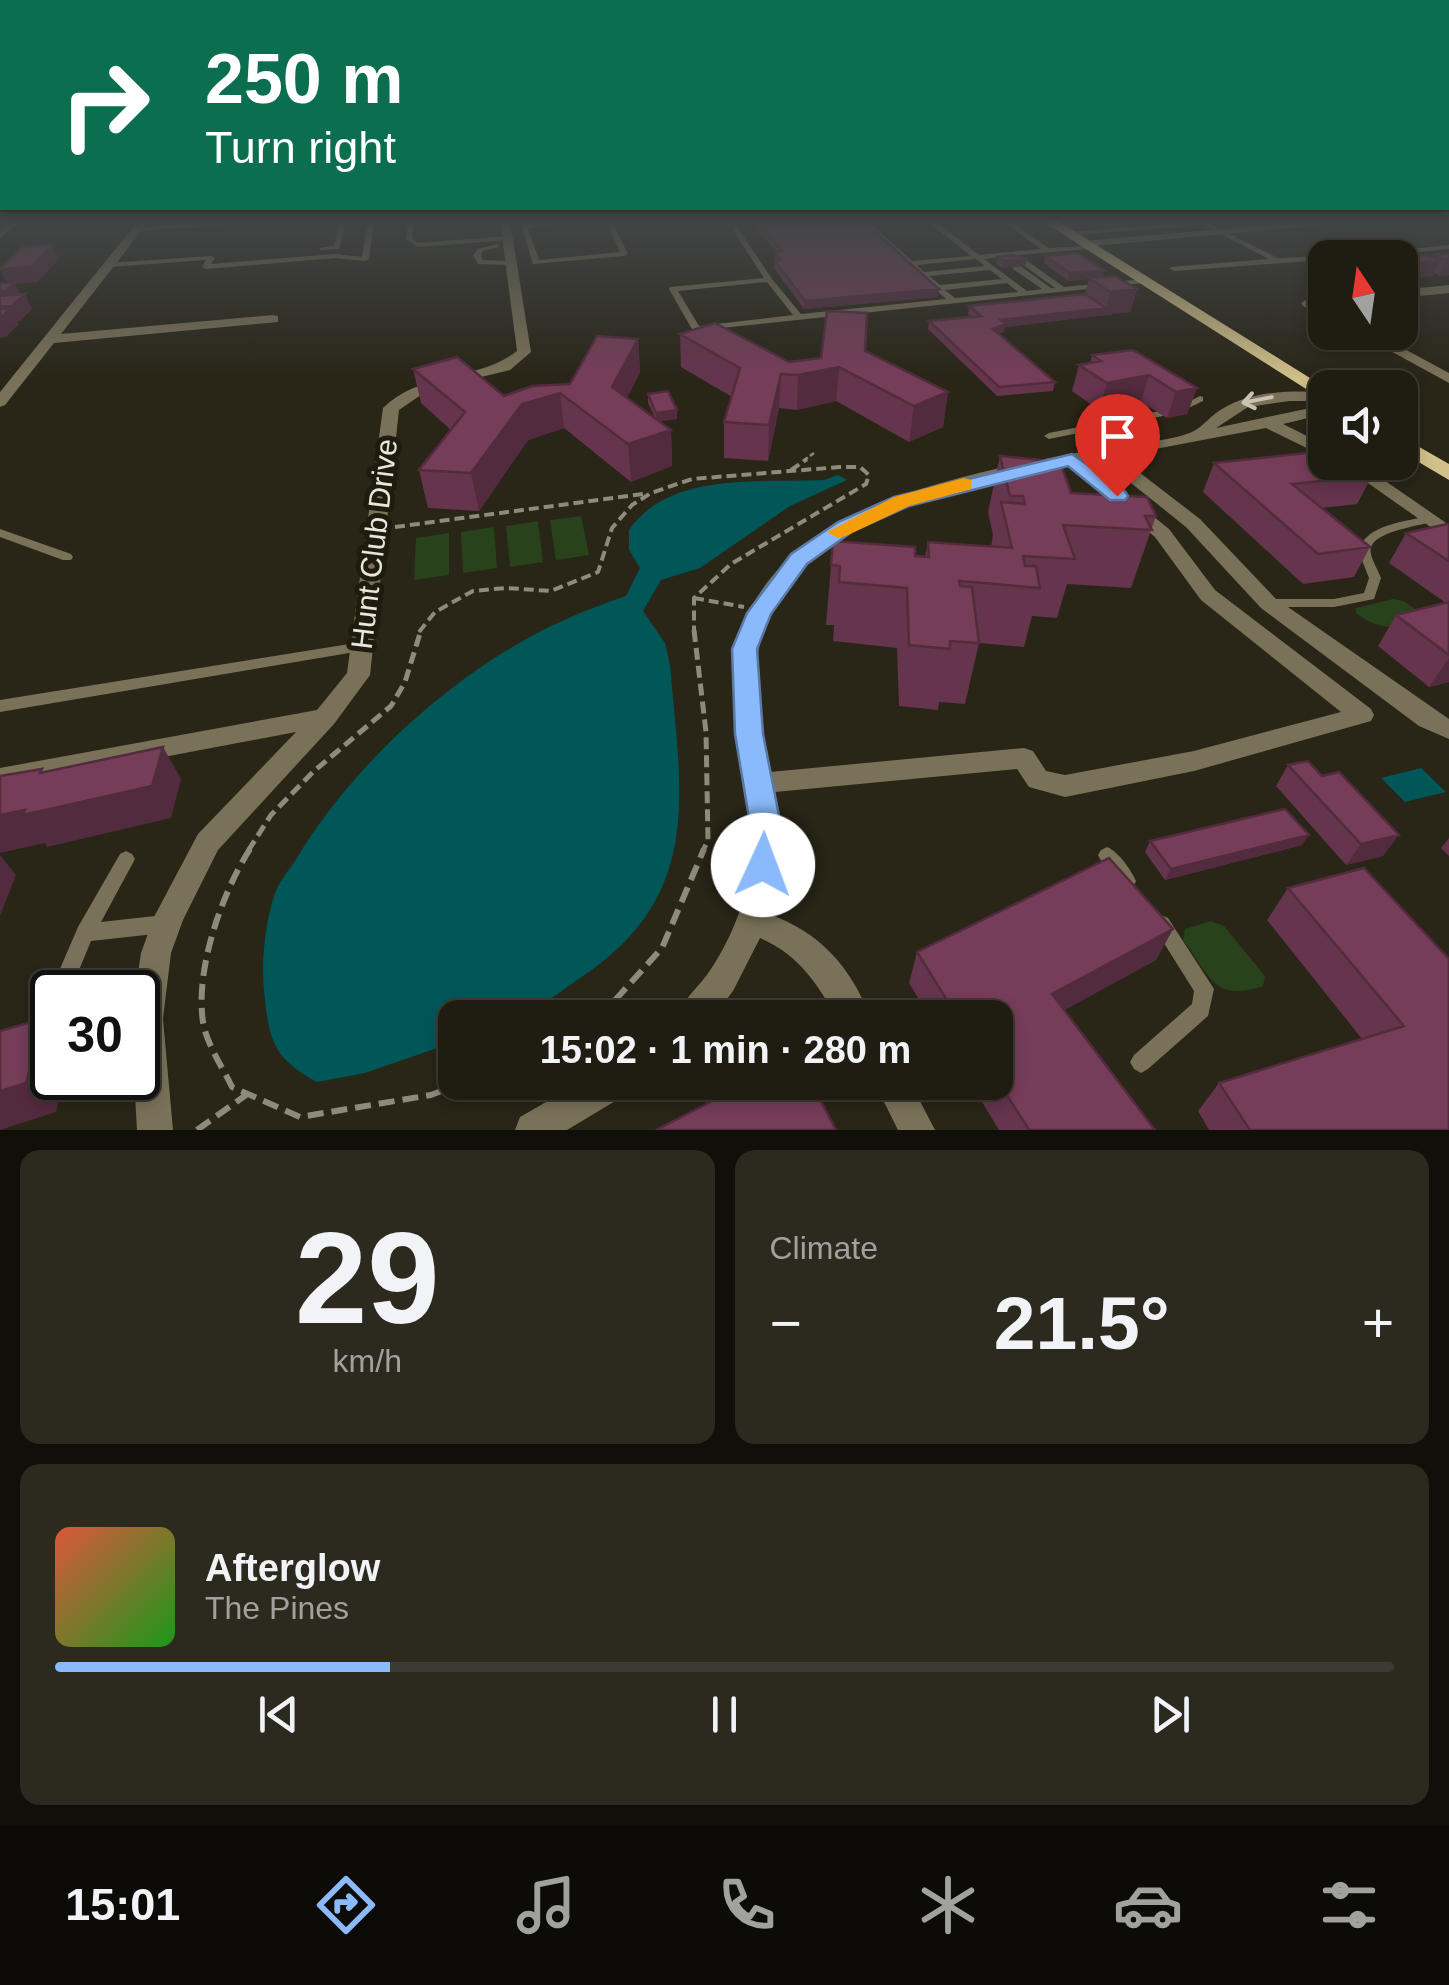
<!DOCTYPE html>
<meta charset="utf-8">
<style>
body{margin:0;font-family:Helvetica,sans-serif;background:#2c291f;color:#f1f3f6;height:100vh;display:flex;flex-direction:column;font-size:38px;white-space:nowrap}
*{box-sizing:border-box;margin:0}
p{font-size:32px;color:#a1a19f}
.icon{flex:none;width:55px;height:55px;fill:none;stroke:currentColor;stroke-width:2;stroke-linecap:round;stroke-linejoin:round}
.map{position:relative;height:1130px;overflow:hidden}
.side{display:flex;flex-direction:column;gap:20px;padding:20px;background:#110f09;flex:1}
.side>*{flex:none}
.top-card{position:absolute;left:0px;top:0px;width:1450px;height:210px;box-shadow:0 5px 15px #0003,0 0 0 2px #3c3a31;background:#0b6e4f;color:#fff;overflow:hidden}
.needle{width:65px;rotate:347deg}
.tools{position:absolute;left:1308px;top:240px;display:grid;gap:20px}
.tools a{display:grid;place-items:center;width:110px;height:110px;border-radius:20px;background:#1f1c11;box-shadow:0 5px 15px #0003,0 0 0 2px #3c3a31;font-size:50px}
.speed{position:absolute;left:30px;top:970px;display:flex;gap:20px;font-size:50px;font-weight:700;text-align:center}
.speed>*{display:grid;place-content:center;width:130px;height:130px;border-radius:50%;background:#1f1c11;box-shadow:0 5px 15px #0003,0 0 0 2px #3c3a31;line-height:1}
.speed .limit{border:5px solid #111;border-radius:15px;background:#fff;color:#111}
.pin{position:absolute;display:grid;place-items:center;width:85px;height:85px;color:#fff;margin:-102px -42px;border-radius:50% 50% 50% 0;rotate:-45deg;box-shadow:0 0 10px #0007}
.pin .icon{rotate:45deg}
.me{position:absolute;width:110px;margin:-55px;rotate:2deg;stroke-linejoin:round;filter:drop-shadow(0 0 8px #0008)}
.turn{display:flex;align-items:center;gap:35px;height:210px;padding:0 40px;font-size:45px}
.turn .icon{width:130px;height:130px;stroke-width:2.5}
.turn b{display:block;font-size:70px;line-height:85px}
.big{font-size:75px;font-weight:700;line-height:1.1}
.side .card{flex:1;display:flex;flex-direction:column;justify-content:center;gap:15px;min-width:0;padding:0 35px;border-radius:20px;background:#2c291f}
.side .dial{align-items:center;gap:0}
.dial b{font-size:130px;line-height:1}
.song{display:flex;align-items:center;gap:30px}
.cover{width:120px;height:120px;border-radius:15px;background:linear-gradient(135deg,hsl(10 70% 55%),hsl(120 70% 35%))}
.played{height:10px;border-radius:5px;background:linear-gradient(90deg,#8bbafc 25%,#3c3a31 25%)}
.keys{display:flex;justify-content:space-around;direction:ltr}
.heat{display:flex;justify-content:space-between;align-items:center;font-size:55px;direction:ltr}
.side .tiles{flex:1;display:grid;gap:20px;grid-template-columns:1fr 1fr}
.card:last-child{grid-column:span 2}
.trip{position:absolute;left:438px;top:1000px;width:575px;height:100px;border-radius:20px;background:#1f1c11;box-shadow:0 5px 15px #0003,0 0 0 2px #3c3a31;font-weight:700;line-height:100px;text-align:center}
.tab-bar{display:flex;height:160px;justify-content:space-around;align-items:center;background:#0c0b07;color:#a1a19f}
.tab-bar .icon{width:70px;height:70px}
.tab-bar .active{color:#8bbafc}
.tab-bar b{font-size:45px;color:#f1f3f6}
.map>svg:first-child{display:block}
</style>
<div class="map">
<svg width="1449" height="1130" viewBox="0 0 1449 1130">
<rect width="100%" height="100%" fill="#292517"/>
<!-- green -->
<path fill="#28421b" d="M581,516L589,555L556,560L550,520Z
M538,521L543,562L510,567L506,526Z
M494,527L497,568L463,573L461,532Z
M449,533V575L414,580L416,538Z
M1393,599L1403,601L1423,614L1424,620C1392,627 1384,633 1356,613V608Z
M1211,921L1224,926L1265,976L1263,986C1213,1002 1211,977 1183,940L1185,929Z"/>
<!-- water -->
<path fill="#015658" d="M838,475L847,480L790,506L700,568L661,580L643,611L665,643L670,665C681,793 704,895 583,976C562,990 535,1014 509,1018C492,1020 473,1018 455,1018V1042L365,1073L317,1082C272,1058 269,1039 264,991C261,960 265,923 275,893C279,882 288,871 295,861C345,777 425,700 509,649C546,626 585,610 626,596L640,568L629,550V530C669,471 761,483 824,480Z
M1421,768L1446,792L1405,802L1381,778Z"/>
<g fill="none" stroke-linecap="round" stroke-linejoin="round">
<!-- path-far3 -->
<path stroke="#8d8a7e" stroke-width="2.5" stroke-dasharray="6 2.5" stroke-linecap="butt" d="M803,461L814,453"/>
<!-- path-far2 -->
<path stroke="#8d8a7e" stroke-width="4" stroke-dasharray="10 5" stroke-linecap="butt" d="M791,470L807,459
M395,527L643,494
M694,598L744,607
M419,632L435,612L473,591L506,588L551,591L598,572L612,528L632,505L651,493L692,479L840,467H860L869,475L866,484L731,564L694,598V632"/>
<!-- path-far1 -->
<path stroke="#8d8a7e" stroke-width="5" stroke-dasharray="12 6" stroke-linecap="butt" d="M694,630L706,732L708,840L703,851
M248,851L271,815L313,772L391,706L405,682L421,630"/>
<!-- path -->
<path stroke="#8d8a7e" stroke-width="6" stroke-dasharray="16 8" stroke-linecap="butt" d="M250,849C222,893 195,969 203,1022C206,1043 223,1068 232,1087L300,1117L431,1095L465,1082
M599,1018L662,948L704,849
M197,1130L246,1095"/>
<!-- lane -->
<path fill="#7a7258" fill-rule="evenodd" d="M172,221H179L178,224L239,222L236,224L138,231L135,229L171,224Z
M340,221H346L339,249L320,250V248L334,246Z
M368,221H374L369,259L365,261L335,258L206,269L202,267L206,260L109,267L105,265L109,263L211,256L215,258L211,264L335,254L362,257Z
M408,221H414L412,238L418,243L508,236L511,238L508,240L417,247L406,239Z
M529,221H575L528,228L539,260L620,252L606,221H612L628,254L624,256L533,264L522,228Z
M734,221H740L739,230L772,279L801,314L946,299L860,221H867L912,261L971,256L927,221H935L979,255L1041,249L1002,221H1010L1049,248L1090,246V248L1088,249L1019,255L1064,287L1144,279L1148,281L1144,283L693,331L669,289L670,287L764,278L733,230ZM1011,256L1055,288H1051L1019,265H1013V269L1042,289L1027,291L984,259ZM976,259L985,266L924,272L917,265ZM990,270L1002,279L940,285L929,276ZM767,282L793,315L699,326L678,291ZM1007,283L1018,292L955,298L945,290Z
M1202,221H1236L1211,225L1278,258L1325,256L1328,258H1325V260L1174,271L1170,269L1171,267L1269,259L1203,225L1067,236L1064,234L1067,232Z
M497,244L500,246L499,247L483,251L481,255L483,260L511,261L515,263L514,265L478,264L473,255L478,249Z
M1449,245V249L1360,258H1329Z
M1200,396L1203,397V401L1182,411H1176L1174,409Z
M1160,411L1165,414L1163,416L1049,439L1044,436L1049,433Z
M1428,516L1434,520L1432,522C1418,526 1377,531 1371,547C1368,554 1378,570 1381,578L1374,599L1334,607H1270L1263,603L1270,599H1334L1364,593L1369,578L1358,550C1368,524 1404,522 1428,516Z
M0,529L71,554L73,557L71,560H63L0,537Z
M362,642L367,644L369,647L367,650L0,712V700Z
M1107,847C1119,852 1131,870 1136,881L1133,887L1127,889C1115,885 1104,866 1098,855L1101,850Z
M126,851L132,854L135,859L101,922L164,915L171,918L173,924L171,930L164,933L91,941L70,992H52V998L50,992L78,927L120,854Z
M1161,915L1168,918L1214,989L1208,1016L1148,1069L1141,1073L1134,1069L1130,1062L1134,1055L1192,1004L1194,991L1152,924L1154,918Z
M52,1000V1036L45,1039L38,1036L35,1029L45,1003Z"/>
<!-- street -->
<path fill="#7a7258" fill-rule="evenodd" d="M10,221H22L0,238V230Z
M138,221H149L61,334L273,315L278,316V322L54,343L5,405L0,407V392Z
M500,221H510L531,352L510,370L428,390L399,410L370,675L334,724L218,850L183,920L171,953L163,1019L173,1130H137L134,1078H138V992H135L141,953L154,917L198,834L296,732L0,788V768L317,710L347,673L383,408C422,370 477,382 517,351Z
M1315,221H1363L1083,247L1077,244L1083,241Z
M1449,285V293L1400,298V290Z
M1307,299L1325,308V317L1303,306L1301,303Z
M1356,332H1373L1449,373V383Z
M1325,392V414L1283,424L1325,445V457L1266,428L1118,456L1200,519L1275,598L1449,719V739L1419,726L1261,608L1186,527L1101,459L1086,462L1169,529L1215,590L1371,709L1374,715L1371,721L1194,771L1065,797L1029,787L1017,769L775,792C783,834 781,873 769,914C821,933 850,966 871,1018H837C816,982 799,955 760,938L733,991L713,1018H675C683,999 700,986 711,969C733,936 748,896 752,857C760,775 713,698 747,617C798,497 989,470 1103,448C1125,444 1173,441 1192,432C1203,427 1211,415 1222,409C1253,390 1290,391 1325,392ZM1289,401H1319L1315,407L1216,428L1248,407ZM1069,466L1155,537L1201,600L1341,712L1194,751L1065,775L1046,771L1033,751L1024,748L770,772C760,730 751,686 760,643C788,515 963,488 1069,466Z
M1338,462H1358L1449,525V540Z
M581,1082H632L627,1094L567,1130H515L520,1117Z
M874,1082H910L935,1130H898Z"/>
<!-- primary -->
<path fill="#d1c089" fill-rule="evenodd" d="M1042,221H1058L1326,388L1325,401Z
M1400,436L1449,464V480L1400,451Z"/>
</g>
<!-- wall -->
<path fill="#65344d" d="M755,221H863L939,289L938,297L804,309L774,268L775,252H776L755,227Z
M1079,221H1183L1160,225L1154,222L1088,227Z
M1449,253V275L1439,276L1434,273L1433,276L1413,277L1407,274L1405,278V260L1406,257H1431L1432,255Z
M1045,256L1104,270L1102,277L1137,289L1130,312L1005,327L1004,332L999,334L1055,382L1053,391L997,396L928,329L929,321L971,317L968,314L969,306L1085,294L1089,279L1068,281L1044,263Z
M998,257L1025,266L1002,268L996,264Z
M680,334L789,362L865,351L948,392L943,427L909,442L836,401L797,410L779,408L768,461L724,458V422L732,397L681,367Z
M638,339L640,372L627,398L655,418L648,403V394L677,419L659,421L671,430L672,466L631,482L564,428L528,440L479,511L428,508L419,470L451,430L421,403L413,369L504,396L570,384Z
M1092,355L1197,388L1187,414L1167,418L1141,402L1099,410L1072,391L1079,365L1090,363Z
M1000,456L1071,493L1156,516L1131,588L1067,584L1057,618L1032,616L1024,647L979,643L965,704L939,702L938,710L899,706L897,648L833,641L834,625H826L833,541L925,557L928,542L991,547L993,535L988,512Z
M1214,463L1372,476L1357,504L1322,508L1370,547L1354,577L1303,584L1203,492Z
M1449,525V682L1429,687L1378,646L1396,615L1446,603L1389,563L1406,533Z
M1288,765L1383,856L1346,865L1276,786Z
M1449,838V856L1441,848Z
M1150,841L1302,845L1165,880L1145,852Z
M1364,868L1449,1130H1209L1198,1111L1219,1083L1362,1039L1267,920L1288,888Z
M1173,929L1156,960L1064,1010L1155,1130H999L970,1082H995V1018H930L909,983L917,952Z"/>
<!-- shaded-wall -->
<path fill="#532b3e" d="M1089,221H1154L1088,227Z
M1161,221H1183L1160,225Z
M52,245L59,259L38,282L15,284L22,297L25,294L32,309L20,321L17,322L19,324L6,337L0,338V292L7,284L0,269Z
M1027,259L1025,266L1002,268L1004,261Z
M1440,261L1433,276L1413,277L1420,263Z
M1446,261H1449V275L1439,276Z
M1412,263L1405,278H1400V264Z
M1104,270L1102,277L1068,281L1070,273Z
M939,289L938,297L804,309L805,301Z
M1137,289L1130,312L1005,327L1004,332L991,337L993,329L1001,320L1106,308L1110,292Z
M638,339L640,372L615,422L612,387Z
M839,367L836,401L797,410L798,375Z
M781,374L779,408L768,461L769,425Z
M1149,375L1141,402L1099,410L1107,383Z
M1197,388L1187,414L1167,418L1176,392Z
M948,392L943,427L909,442L914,406Z
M560,393L564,428L528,440L479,511L471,473L522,404Z
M677,410V419L656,422V413Z
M671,430L672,466L631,482L628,444Z
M1449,658V682L1429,687Z
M163,747L181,779L171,818L47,847L45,843L0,853V815Z
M1309,835L1302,845L1165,880L1171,869Z
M1399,835L1383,856L1346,865L1361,844Z
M0,855L16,875L0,916Z
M1173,929L1156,960L1039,1024L1052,994Z
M42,1019L52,1031V1078H64L56,1112L0,1130V1091Z"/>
<!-- building -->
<path fill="#763d59" stroke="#532b3e" stroke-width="2.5" d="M756,221H863L939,289L805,301L775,261L781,260L775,252L782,251Z
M52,245L31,267L0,269L23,247Z
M1078,253L1104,270L1070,273L1045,256Z
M1449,254V261L1432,255Z
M1012,255L1027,259L1004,261L998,257Z
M1426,255L1440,261L1420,263L1406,257Z
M1400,258L1412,263L1400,264Z
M1115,276L1137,289L1110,292L1089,278Z
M14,282L6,291L0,292V283Z
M25,294L12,306L0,307V296Z
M1085,294L1106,308L1001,320L1006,324L993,329L1055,382L999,387L929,321L981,316L969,306Z
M11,308L0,318V309Z
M827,311L867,313L865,351L948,392L914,406L839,367L798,375L781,374L769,425L724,422L740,368L680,334L715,323L789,362L821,358Z
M597,336L638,339L612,387L671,430L628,444L560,393L522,404L471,473L419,470L465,412L413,369L457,357L504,396L532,386L570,384Z
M1133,350L1197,388L1176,392L1149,375L1107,383L1079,365L1101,361L1092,355Z
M668,391L677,410L656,413L648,394Z
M1325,451V462H1353L1372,476L1292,484L1370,547L1318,554L1214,463Z
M1000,456L1060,462L1071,493L1147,497L1156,516H1145L1152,530L1063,525L1075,559L1023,556L1025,566H1036L1040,588L959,581L960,586L972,587L979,643L950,641V649L909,645L907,588L839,582L840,566L831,565L833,541L915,547V556L929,557L928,542L1012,548L1001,502L1025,504L1023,496H1010Z
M1447,524L1449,525V561L1406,533Z
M1449,602V655L1396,615Z
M163,747L152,786L23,815L25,810L0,815V776L42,769L40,773Z
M1308,761L1322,776L1339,772L1399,835L1361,844L1288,765Z
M1285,809L1309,835L1171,869L1150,841Z
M1109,858L1173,929L1052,994L1155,1130H1029L995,1076V1018H958L917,952Z
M1364,868L1449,959V1130H1250L1219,1083L1404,1026L1288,888Z
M42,1019L26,1083L0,1091V1031Z
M749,1082H811L836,1130H656Z"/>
<!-- one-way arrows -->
<defs><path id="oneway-shaft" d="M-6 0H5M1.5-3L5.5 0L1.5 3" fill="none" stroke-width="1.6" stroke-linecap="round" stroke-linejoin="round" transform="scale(2.5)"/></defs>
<use stroke="#c8c3b5" href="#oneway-shaft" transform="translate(1257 400) rotate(169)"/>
<!-- sky -->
<linearGradient id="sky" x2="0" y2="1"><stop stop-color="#17140d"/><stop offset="0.58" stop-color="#434647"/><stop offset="1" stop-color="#434647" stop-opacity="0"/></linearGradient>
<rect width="1449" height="380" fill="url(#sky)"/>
<!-- route -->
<path fill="#8bbafc" stroke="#5a79a4" stroke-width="2.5" d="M1072,454L1125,491L1128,496L1125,500H1110L1068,466L909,506L853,531L807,564L771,614L757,649L763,734L783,836L775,875L763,879L752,875L747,865L752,836L735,734L732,649L747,613L791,554L838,522L894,497Z"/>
<!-- slow -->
<path fill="#f59e0b" d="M964,478L971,480V489L909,506L846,536L838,538L827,532L894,497Z"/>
<g text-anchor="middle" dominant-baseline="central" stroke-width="10" stroke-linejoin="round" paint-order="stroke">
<!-- street labels -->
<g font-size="30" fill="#e9e6dd" stroke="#1f1b0e">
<text transform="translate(374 544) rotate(-83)">Hunt Club Drive</text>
</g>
</g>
</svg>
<div class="tools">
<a><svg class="needle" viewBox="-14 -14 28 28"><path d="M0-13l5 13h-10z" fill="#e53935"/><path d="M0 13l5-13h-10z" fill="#a1a19f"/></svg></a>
<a><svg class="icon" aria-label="sound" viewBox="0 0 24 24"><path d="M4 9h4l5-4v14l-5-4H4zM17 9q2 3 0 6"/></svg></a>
</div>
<div class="speed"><div class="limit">30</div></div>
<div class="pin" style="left:1117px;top:496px;background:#d93025"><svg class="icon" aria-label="arrive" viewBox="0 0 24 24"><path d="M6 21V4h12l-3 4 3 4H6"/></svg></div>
<svg class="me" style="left:763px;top:865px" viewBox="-20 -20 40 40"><circle r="19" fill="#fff"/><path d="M0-13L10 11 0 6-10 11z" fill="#8bbafc"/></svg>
<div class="trip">15:02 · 1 min · 280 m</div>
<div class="top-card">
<div class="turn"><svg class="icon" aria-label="right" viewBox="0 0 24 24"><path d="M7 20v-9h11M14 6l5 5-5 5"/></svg><div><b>250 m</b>Turn right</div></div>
</div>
</div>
<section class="side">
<div class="tiles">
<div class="card dial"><b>29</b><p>km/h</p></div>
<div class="card"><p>Climate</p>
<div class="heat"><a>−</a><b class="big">21.5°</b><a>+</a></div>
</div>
<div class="card">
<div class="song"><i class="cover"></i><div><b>Afterglow</b><p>The Pines</p></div></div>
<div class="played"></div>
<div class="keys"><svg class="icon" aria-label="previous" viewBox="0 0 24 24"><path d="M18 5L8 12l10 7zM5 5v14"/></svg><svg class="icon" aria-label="pause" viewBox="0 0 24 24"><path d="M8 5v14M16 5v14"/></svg><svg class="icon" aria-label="next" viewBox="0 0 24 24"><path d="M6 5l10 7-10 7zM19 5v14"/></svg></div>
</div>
</div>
</section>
<nav class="tab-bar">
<b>15:01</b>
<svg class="icon active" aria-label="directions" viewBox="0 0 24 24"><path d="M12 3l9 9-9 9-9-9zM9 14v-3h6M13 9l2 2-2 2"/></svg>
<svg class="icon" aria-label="music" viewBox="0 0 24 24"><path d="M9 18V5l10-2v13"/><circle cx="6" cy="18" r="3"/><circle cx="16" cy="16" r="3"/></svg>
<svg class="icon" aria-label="phone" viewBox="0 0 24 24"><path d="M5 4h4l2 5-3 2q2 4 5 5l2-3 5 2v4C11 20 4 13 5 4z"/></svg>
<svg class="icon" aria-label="climate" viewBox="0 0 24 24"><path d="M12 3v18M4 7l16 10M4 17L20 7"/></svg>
<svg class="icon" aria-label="car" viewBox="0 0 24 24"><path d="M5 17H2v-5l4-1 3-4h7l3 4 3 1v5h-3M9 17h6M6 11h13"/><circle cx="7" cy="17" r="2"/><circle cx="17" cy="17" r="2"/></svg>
<svg class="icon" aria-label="filters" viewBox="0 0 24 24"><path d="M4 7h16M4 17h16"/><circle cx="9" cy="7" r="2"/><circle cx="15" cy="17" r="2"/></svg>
</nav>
